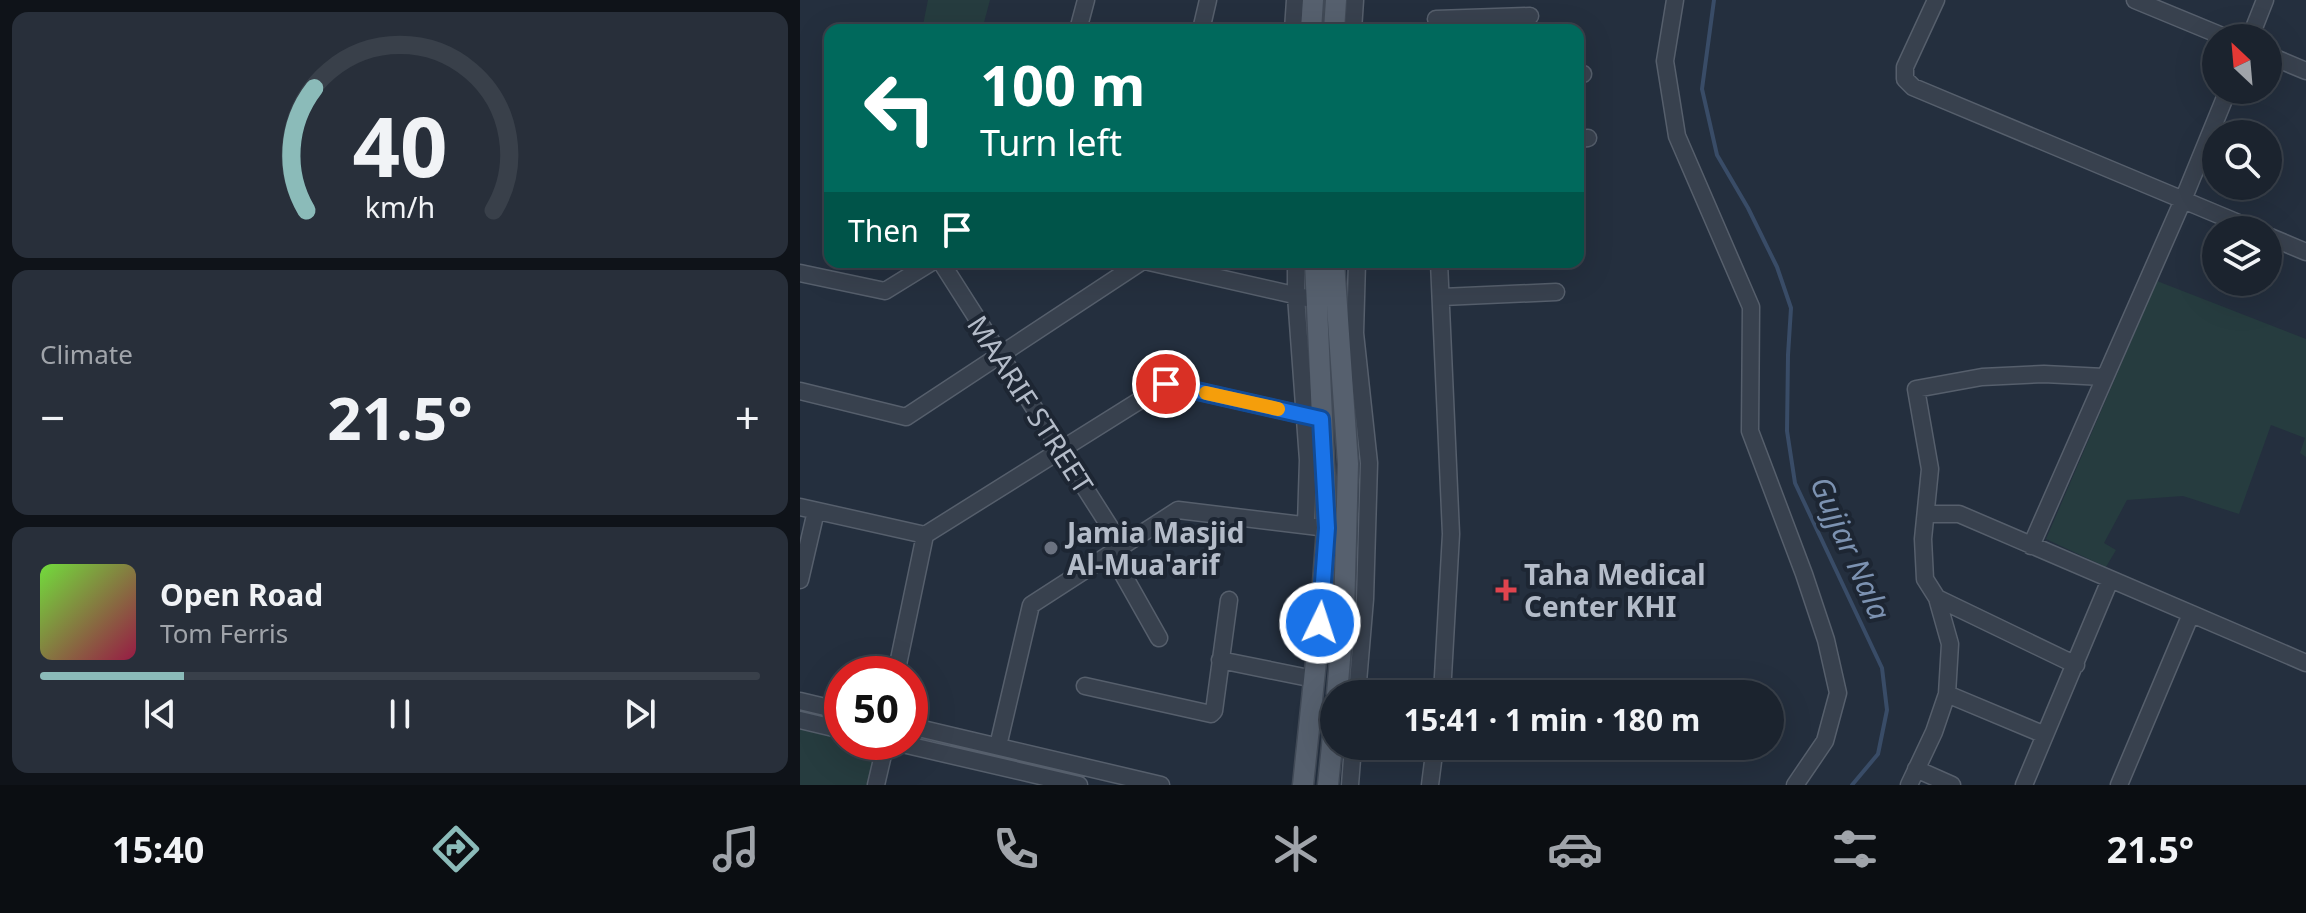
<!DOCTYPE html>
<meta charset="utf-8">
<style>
body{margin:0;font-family:"Noto Sans",sans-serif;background:#282f3a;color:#f1f3f6;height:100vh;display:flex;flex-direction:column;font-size:30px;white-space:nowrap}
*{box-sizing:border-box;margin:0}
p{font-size:26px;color:#a0a4aa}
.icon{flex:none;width:44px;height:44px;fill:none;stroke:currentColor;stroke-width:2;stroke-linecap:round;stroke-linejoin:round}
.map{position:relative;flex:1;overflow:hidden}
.drawer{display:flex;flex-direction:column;gap:12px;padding:12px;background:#0f1319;width:800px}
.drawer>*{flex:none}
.banner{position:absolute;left:24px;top:24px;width:760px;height:244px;border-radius:16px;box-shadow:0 8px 32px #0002,0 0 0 2px #39404a;background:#00695c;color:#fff;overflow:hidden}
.needle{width:52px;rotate:334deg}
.buttons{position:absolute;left:1402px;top:24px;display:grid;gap:16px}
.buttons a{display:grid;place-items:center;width:80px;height:80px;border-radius:50%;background:#1b232e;box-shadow:0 8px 32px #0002,0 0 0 2px #39404a;font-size:40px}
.speed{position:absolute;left:24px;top:656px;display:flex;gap:16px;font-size:40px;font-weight:700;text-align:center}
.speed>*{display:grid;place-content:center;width:104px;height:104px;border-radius:50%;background:#1b232e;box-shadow:0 8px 32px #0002,0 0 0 2px #39404a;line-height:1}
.speed .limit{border:12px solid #d22;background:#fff;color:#111}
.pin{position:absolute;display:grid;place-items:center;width:68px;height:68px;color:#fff;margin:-34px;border:4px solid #fff;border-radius:50%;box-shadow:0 2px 8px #0007}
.me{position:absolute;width:88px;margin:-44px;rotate:4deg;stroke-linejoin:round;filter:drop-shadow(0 0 6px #0008)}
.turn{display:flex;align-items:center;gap:28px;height:168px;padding:0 24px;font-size:36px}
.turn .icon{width:104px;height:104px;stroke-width:2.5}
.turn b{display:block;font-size:56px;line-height:68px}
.then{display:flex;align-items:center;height:76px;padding:0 24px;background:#0003;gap:16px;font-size:30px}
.big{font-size:60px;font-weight:700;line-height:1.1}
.drawer .tile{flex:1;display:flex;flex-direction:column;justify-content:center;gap:12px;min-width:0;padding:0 28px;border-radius:16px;background:#282f3a}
.drawer .dial{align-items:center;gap:0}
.dial svg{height:208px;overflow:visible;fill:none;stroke:#39404a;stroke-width:7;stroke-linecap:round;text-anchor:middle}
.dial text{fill:#f1f3f6;stroke:none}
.song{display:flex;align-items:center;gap:24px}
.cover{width:96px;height:96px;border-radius:12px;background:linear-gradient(135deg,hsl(100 70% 55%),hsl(340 70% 35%))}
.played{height:8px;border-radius:4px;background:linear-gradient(90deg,#8bbbb9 20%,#39404a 20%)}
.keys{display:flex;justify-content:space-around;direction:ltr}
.heat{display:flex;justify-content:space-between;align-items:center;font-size:44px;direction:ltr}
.trip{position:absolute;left:520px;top:680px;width:464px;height:80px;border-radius:40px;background:#1b232e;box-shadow:0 8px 32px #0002,0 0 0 2px #39404a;font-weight:700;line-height:80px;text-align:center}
.dock{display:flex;height:128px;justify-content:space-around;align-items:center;background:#0b0e12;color:#a0a4aa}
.dock .icon{width:56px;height:56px}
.dock .current{color:#8bbbb9}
.dock b{font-size:36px;color:#f1f3f6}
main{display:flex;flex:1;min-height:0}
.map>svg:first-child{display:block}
</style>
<main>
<section class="drawer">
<div class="tile dial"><svg viewBox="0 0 100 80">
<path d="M14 69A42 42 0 1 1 86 69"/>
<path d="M14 69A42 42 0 0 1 17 22" stroke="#8bbbb9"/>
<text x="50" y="56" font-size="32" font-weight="700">40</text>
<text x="50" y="72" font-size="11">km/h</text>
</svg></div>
<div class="tile"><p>Climate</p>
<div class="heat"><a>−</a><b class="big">21.5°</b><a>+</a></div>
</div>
<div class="tile">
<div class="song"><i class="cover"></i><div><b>Open Road</b><p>Tom Ferris</p></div></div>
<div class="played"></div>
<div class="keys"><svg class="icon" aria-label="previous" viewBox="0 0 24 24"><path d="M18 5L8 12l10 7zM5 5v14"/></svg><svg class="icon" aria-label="pause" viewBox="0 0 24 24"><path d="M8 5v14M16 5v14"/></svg><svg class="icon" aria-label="next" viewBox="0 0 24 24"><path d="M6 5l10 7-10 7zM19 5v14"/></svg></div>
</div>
</section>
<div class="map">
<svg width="1506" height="785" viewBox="0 0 1506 785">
<rect width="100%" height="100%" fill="#242f3e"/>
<!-- green -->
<path fill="#263c3f" d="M128,0H190L182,30H122Z
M1357,281L1506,339V457L1500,453L1505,438L1471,425L1439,514L1383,496L1327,500L1304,543L1316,550L1306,567L1246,539Z
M0,720L42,730V742H86L76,785H0Z"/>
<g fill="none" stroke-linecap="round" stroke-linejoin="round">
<!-- stream -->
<path stroke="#394c67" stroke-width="4" d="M914,0L902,89L917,155L948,208L977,267L991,308L988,355L987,431L995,483L1082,668L1087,710L1078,754L1052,785"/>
<!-- minor casing -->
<g stroke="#565f6c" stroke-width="19">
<path id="minor" d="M875,0L865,61L877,136L951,307L950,431L1004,574L1026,640L1038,693L1025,741L995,785
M1136,0L1105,67V79L1113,87L1455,230
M1335,0L1427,38
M636,19L730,16
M278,30L286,0
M401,30L408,0
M493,30L495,0
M553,30L555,0
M1450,38L1465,0
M1468,55L1506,71
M778,75L783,74
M778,139L788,138
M1468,236L1506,252
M141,262L322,546
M349,262L507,298
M496,262V296L508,460L506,524
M557,262L555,333L569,463L565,599L557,694
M639,262L651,534L642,694
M0,273L85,291L132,262
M642,297L756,292
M0,391L106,417L341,262
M0,507L125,535
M1127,514H1159L1506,663
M1231,546L1383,200L1428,90
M311,553L359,638
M0,580L16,511
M1137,598L1276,665
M420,660L514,679
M96,674L125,535L366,384L521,419
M285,686L411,714L414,711L429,600
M1147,694L1245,735
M0,701L42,711
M0,720L42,730
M110,726L361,785
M94,742L279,785
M198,746L231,605L378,510L527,528
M1116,769L1152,785
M76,785L86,742
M550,785L553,746
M630,785L635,746
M1109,785L1134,732L1147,694L1150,644L1137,598L1125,579L1123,539L1130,469L1116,389L1182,377L1244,374L1304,377
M1224,785L1310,580
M1319,785L1391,614"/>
</g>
<!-- major casing -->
<g stroke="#414a57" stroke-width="23">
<path id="major" d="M511,30L513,0
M534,30L536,0
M534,262L548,464L544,613L537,694
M503,785L520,623L527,528L515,262
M528,785L534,726"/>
</g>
<!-- minor -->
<use href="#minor" stroke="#38414e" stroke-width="16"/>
<!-- major -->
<use href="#major" stroke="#56606e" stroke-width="20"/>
</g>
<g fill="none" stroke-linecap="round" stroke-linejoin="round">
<!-- route casing -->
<g stroke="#114b97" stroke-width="20">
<path id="route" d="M366,384L521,419L527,528L520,623"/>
</g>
<!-- route -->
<use href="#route" stroke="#1a73e8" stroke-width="14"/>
<!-- slow -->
<path stroke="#f59e0b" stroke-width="14" d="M406,393L478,409"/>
</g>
<!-- markers -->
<circle fill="#6b7280" stroke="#1d2633" stroke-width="3" cx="251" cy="548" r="8"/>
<path fill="#e0444e" stroke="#1d2633" stroke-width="3" d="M702 578h8v8h8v8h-8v8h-8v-8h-8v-8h8z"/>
<g text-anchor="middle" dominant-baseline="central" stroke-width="8" stroke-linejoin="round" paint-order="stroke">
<!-- street labels -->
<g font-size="28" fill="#b4bcc9" stroke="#1d2633">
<text transform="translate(231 404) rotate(57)">MAARIF STREET</text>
</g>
<!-- poi labels -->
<g font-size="28" font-weight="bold" fill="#b4bcc9" stroke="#1d2633" text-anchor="start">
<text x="267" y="532">Jamia Masjid<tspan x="267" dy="32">Al-Mua'arif</tspan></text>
<text x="724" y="574">Taha Medical<tspan x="724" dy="32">Center KHI</tspan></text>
</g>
<!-- water labels -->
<g font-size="30" font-style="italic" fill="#7c92b1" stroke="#1d2633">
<text transform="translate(1051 548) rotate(66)">Gujjar Nala</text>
</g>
</g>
</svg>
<div class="buttons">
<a><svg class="needle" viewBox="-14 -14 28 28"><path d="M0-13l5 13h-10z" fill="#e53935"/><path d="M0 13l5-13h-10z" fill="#a0a4aa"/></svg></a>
<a><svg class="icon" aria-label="search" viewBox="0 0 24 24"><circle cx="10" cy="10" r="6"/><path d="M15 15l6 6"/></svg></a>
<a><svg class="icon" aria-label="layers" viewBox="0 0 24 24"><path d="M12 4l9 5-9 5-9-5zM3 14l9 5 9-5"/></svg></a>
</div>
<div class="speed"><div class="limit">50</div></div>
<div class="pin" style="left:366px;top:384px;background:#d93025"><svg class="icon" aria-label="arrive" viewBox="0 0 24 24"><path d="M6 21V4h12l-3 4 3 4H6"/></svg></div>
<svg class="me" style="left:520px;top:623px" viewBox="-20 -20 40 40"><circle r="17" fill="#1a73e8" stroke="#fff" stroke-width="3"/><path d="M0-11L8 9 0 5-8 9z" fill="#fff"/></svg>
<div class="trip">15:41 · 1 min · 180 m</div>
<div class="banner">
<div class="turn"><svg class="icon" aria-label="left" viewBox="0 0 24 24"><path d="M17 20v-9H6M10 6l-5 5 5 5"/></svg><div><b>100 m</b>Turn left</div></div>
<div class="then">Then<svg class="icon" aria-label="arrive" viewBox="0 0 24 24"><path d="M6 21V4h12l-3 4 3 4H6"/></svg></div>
</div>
</div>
</main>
<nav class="dock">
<b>15:40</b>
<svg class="icon current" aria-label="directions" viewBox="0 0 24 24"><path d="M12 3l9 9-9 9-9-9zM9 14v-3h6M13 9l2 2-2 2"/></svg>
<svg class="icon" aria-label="music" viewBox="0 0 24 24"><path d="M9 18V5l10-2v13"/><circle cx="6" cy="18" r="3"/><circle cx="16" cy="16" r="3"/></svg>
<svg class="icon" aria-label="phone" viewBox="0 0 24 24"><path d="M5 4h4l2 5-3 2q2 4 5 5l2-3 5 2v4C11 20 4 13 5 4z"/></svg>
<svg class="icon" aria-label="climate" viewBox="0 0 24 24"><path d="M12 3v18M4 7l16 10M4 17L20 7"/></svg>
<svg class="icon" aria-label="car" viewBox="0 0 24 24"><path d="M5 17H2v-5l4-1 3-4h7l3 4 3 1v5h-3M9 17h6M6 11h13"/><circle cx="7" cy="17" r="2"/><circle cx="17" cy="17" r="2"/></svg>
<svg class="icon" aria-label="filters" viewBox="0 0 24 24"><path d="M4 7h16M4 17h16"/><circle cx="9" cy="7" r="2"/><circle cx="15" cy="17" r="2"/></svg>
<b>21.5°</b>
</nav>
